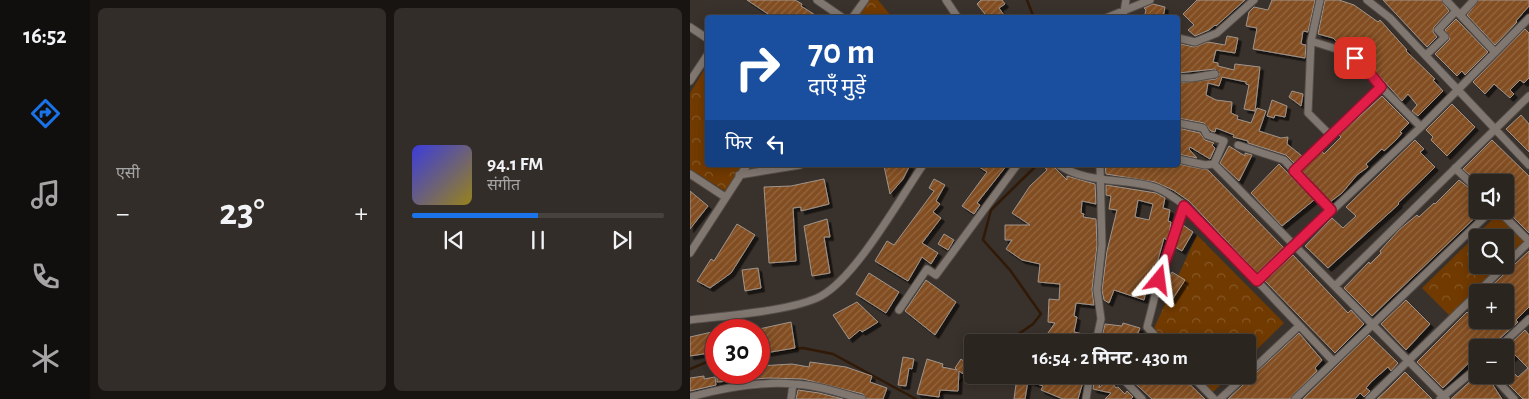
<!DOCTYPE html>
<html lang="hi">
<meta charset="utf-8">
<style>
body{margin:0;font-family:"Alegreya Sans","Noto Sans Devanagari",sans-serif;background:#332d29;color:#f1f3f6;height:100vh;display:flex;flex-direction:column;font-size:19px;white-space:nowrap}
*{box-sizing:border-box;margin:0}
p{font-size:16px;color:#a6a5a5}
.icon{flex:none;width:28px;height:28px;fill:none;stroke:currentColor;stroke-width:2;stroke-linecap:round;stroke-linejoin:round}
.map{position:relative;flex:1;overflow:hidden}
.details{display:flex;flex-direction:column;gap:8px;padding:8px;background:#181412;width:600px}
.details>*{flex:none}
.guide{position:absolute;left:15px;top:15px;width:475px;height:152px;border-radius:5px;box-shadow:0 2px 12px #0003,0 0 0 1px #47423e;background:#1a4fa0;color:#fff;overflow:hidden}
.controls{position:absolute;left:779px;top:174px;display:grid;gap:10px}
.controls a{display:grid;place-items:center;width:45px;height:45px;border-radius:5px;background:#2b2520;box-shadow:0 2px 12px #0003,0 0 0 1px #47423e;font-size:25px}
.speed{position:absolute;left:15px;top:319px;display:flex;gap:10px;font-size:25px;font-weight:700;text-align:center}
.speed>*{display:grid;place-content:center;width:65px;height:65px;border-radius:50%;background:#2b2520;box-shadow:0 2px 12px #0003,0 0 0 1px #47423e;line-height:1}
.speed .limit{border:8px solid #d22;background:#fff;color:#111}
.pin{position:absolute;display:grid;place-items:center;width:42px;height:42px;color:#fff;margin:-21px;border-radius:10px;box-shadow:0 2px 8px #0006}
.me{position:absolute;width:55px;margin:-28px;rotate:16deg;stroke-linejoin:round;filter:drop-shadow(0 0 4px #0008)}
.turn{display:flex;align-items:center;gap:18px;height:105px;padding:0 20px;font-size:22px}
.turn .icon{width:65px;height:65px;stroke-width:2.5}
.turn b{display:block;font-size:35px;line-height:42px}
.then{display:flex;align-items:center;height:48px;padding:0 20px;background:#0003;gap:10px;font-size:19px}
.big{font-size:38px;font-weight:700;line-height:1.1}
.details .tile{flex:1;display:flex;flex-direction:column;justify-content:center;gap:8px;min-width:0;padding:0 18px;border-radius:8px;background:#332d29}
.song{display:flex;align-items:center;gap:15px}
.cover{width:60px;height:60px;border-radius:8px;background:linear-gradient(135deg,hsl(240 70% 55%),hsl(50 70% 35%))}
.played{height:5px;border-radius:2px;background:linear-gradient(90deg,#1a73e8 50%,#47423e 50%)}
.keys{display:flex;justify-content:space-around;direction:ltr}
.heat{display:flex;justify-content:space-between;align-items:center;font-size:28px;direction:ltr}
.details .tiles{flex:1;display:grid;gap:8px;grid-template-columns:repeat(2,1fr)}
.trip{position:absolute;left:274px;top:334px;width:292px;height:50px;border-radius:5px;background:#2b2520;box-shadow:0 2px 12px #0003,0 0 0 1px #47423e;font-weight:700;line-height:50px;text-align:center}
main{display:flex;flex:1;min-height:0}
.dock{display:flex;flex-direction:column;width:90px;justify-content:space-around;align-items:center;background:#110f0d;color:#a6a5a5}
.dock .icon{width:35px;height:35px}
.dock .selected{color:#1a73e8}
.dock b{font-size:22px;color:#f1f3f6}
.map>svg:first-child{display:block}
</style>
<main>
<nav class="dock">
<b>16:52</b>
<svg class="icon selected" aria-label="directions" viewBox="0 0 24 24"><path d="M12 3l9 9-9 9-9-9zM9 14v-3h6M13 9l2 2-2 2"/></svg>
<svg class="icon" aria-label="music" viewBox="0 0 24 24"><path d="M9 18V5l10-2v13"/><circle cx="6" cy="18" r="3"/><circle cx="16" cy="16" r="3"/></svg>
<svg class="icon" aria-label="phone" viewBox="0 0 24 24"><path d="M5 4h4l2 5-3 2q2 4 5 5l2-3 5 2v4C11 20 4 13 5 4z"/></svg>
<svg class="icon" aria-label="climate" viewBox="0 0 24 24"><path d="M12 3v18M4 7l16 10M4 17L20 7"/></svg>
</nav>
<section class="details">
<div class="tiles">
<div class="tile"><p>एसी</p>
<div class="heat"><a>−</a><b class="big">23°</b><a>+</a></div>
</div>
<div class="tile">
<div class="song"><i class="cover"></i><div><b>94.1 FM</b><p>संगीत</p></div></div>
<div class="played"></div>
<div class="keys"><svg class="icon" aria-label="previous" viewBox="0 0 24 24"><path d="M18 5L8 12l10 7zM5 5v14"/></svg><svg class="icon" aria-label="pause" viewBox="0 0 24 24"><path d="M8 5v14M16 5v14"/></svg><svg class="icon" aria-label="next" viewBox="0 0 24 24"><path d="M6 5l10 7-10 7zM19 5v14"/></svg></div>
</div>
</div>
</section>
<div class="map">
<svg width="839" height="399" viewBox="0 0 839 399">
<defs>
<pattern id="park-crowns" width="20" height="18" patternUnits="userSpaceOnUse" patternTransform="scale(1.25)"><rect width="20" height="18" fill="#713a00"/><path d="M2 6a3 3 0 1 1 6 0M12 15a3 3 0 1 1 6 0" fill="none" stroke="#865726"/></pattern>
<pattern id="building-hatch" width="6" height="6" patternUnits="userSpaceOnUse" patternTransform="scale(1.25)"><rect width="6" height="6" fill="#824e20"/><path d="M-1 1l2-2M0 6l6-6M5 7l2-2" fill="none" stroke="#946841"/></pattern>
<filter id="shadow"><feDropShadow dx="3.5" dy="3.5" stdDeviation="0" flood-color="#0009"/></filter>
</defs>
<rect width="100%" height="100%" fill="#39312b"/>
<!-- park -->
<path fill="url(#park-crowns)" d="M170,0H188L202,17L158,18Z
M17,65L18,165H52L35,191L0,169V93Z
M808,214L836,243L815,264V238H788V265H814L761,317L732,288Z
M507,235L594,323L558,358V342H477L464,328Z
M506,375H540L522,393Z"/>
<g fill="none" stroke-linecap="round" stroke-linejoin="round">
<!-- stream -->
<path stroke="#301a07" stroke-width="2.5" d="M337,0L344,18
M317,342L343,324L351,314L320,270L293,240L301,210L347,165
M85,351L113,348L143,354L226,399
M0,369L26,358
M267,383L282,374
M242,399L258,389"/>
</g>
<!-- building -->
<path fill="url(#building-hatch)" stroke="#9f958e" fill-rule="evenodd" filter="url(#shadow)" d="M57,0H105L112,4L111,6L130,18H84Z
M291,0H312L315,4L309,8L316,18H298L287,4Z
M507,0H555L526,26L525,25L519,30L505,36L498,30L504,25L493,14Z
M582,0H625L618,32L613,31L611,44L616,45L615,58L563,49L567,28L556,26L559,12L564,7L578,10Z
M635,0H649L664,5L688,22L690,20L717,50L716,51L745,79L743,80L753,91L728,116L722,111L727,105L718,94L712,101L671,56L659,48L649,44L643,38L628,34Z
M693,0H751L759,11L744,27L743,32L747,37L737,47Z
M789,0H839V6L826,21L827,22L805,45L777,15Z
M463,4L475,7L473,18H454L456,10L454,8Z
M766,19L798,52L775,75L772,71L767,76L745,54L760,39L755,30Z
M835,29L839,33V78L834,83L830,80L820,90L824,94L820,98L804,84L795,94L783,82Z
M537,36L548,38L545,53L526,50L523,62L528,63V66L544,70L545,64L570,67L565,111L554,109L559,85L556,84V82L532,77L529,86L518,83L516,95L526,100L542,102L541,113L548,116L547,119L561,123L567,108L576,111L569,131L591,138L598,137L597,144L612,156L604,163L596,155L558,143V141L543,137L544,135L526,128L525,132L521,131L514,123L488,118V83L526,79L530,74L525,69L488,73L491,44L504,47L518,42L535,45Z
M602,91L613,94L611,106L599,97Z
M692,96L719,123L710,132L712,133L706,140L694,151L692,149L676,164L678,167L667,175L652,193L640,202L612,171L632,151L634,154L651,137L649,135Z
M582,100L597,106L595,117L585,115L584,118L577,116Z
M762,104L785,127L757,156L741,140L743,137L736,130Z
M831,115L839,124V152L816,129Z
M488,128L510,133L515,140L524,143L522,145L525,148L520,159L500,147L499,149L507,158L488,154Z
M725,140L734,149L730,152L745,167L708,203L709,204L638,268L615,246L642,218L653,228L666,216L656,207Z
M802,140L839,176V233L815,209V182H788L773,169Z
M539,146L555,156V153L562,155L549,181L530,163Z
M488,164L518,170L594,248L567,273L499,201L483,190L465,182L416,174L415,165L432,167V165Z
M589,164L624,200L592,226L561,193Z
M201,165H220L213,179L200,194L194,166Z
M286,165H317L287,203L290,205L284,214L272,206L297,172Z
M353,165H362L377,180V176L405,184L406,204L392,201L391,213L394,214L393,217L406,219L407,245L402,290L404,305L386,303L384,316L387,317L384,332L402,336L401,342L390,340L389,342H357L353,340L365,323L358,322L359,299L369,300L370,284L348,282L350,264L332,260L316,249L322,240H315V225H340L322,213L340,186L357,170Z
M134,179L139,204L111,211V207L103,208L106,261L79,263L74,187L101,186Z
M244,179L255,185L246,201L250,204L243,212L251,218L232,243L248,253L241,264L232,257L218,281L185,261L197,241L204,245L236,202L244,191L239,188Z
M769,180L788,195V210H793L682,316L654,288L679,262L680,264L691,253L690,251L710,229L727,215L729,217L744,203L745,204Z
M416,185L466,193L475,198L473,208L480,210L478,221L481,222L479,234L477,240L474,238L466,267L463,266L460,287H457L454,300L424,290L419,303L414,300L412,290L417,251L427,210L419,209L421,196L416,195ZM448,200L463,204L459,220L445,217Z
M0,191L18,206L0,229Z
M137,219L140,237H134L140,273L122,276L114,226Z
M47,224L65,235L41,273L20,288L7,281L21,259L24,261Z
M493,225L503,232L492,251L485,247Z
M254,234L264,240L258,250L248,244Z
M839,251V307L826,320L828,322L806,342L798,348H788V354L753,388L727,362L777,312L792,328L800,320H815V292H795Z
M603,255L658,313L661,310L674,324L645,353L575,281Z
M68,268L71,288L55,291L52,270Z
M482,272L495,280L482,300L471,294Z
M179,273L209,292L196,313L166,294Z
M236,280L266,302L245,335L215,311Z
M716,300L740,324L716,350L691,324Z
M167,302L188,322L172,332L170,330L159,339L143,315Z
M101,322L105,348L69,354V329Z
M433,323L450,328L448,333L458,342H411L415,324L432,326Z
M835,330L839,335V399H833L812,378L815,375V349ZM825,355L838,368L828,377L815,365Z
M26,331V352L0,356V337Z
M609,333L632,360L625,368L627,371L600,399H538Z
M679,335L708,363L701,371L698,367L681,382L676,388L680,391L674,397L670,393L665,399H613Z
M213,357L224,359L222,369L219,368L216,386L208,385Z
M237,359L253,364L252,367L267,370L265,368L271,359L282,368V373L279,378L269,371L268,391L250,390L249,397L227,394Z
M120,362L156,367L182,376L180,382L197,388L193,399H177L173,394L113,379L78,378L27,382V374L69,372V366L102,364L119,367Z
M715,372L742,399H687L698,389Z
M324,375H395L388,399H373L351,390L353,386L338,381L335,399H324L327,377Z
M405,375H412L409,388L419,379L426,388L428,387L435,394L437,391L443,397L441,399H415L421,393L403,389Z
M436,375H490L515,399H462Z
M787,375L798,385L801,382L812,399H761Z
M14,376V379L25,377L26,385L0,391V378Z
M108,390L129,393L153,399H106Z"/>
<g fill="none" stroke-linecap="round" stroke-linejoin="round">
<!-- street casing -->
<g stroke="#544d49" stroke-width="9">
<path id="street" d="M127,0L153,18
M256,0L268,18
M630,0L621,41L618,113L641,136
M677,0L700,18L839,165
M756,0L804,51
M434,12L436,0
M770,15L784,0
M162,18L175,0
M416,18L460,0
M0,27L18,39
M488,38L505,42L527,33L564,0
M621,41L656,52L673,65L691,87L731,127
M736,55L755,37L748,30L766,11
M488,78H502L525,74
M0,81L18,54
M488,123L513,128L517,135L534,141L524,164
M548,145L594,160L641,210
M488,159L515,165L524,164
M524,164L756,399
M369,165C397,184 433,178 464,187C475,190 485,199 495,205L643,361
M765,168L788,190
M604,171L691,87
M0,174L35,197
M49,175L110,165
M808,210L839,241
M0,253L57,165
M567,281L731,127L839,18
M645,286L839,96
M788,292L839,242
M209,310L237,269L246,275L327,165
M0,320C33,316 103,311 131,296C166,277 209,200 233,165
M406,342L411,319L407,290L412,245L410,165
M471,342L457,327L473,265L495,205
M808,348L839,319
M558,374L609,326
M501,375L524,399
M802,375L824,399
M430,376L452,399
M0,397C33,388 69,381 104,384C127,385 150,393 172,399
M101,399L103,384
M396,399L400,375
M530,399L556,375
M605,399L802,210
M679,399L788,293
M750,399L788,367"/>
</g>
<!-- street -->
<use href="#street" stroke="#807770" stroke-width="7"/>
</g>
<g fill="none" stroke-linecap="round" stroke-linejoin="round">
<!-- route casing -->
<g stroke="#92132f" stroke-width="12">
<path id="route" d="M469,280L494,206L567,281L641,210L604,171L691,87L673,65L665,58"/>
</g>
<!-- route -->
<use href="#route" stroke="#e11d48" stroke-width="9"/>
</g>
</svg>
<div class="controls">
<a><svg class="icon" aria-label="sound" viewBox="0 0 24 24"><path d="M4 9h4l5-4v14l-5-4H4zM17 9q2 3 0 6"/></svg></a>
<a><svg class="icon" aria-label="search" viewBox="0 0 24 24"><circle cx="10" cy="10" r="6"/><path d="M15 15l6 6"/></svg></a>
<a>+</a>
<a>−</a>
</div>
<div class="speed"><div class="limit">30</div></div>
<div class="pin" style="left:665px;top:58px;background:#d93025"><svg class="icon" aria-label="arrive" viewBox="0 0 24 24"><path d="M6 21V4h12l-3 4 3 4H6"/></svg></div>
<svg class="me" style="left:469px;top:280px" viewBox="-20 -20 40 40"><path d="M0-17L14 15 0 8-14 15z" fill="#e11d48" stroke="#fff" stroke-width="4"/></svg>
<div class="trip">16:54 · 2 मिनट · 430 m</div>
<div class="guide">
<div class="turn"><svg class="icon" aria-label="right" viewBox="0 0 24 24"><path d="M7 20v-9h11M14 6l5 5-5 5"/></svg><div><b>70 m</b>दाएँ मुड़ें</div></div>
<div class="then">फिर<svg class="icon" aria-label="left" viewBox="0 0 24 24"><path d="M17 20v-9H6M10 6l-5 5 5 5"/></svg></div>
</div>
</div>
</main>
